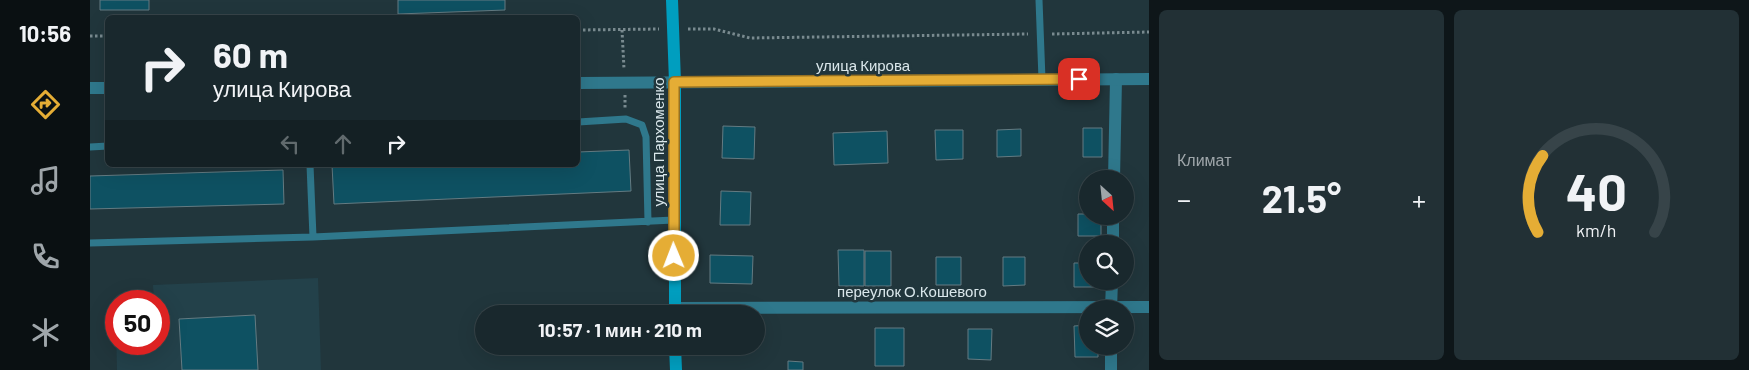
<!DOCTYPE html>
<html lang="ru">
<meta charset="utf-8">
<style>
body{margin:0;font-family:Barlow,sans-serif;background:#223035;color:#f1f3f6;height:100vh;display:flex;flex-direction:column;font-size:19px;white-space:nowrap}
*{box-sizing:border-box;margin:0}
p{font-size:16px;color:#9fa6aa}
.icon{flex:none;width:28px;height:28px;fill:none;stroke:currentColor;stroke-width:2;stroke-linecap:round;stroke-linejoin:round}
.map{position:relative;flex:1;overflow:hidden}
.drawer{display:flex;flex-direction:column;gap:10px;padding:10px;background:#0e1619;width:600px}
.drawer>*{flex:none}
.hud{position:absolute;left:15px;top:15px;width:475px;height:152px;border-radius:8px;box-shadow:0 5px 20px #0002,0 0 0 1px #374449;background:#19282d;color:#f1f3f6;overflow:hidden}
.needle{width:32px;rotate:153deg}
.tools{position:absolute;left:989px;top:170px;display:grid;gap:10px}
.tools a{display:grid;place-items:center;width:55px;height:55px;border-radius:50%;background:#19282d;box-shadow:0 5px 20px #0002,0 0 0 1px #374449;font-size:25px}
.speed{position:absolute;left:15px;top:290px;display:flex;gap:10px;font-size:25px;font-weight:700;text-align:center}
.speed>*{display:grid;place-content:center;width:65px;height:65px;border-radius:50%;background:#19282d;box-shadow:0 5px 20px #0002,0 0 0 1px #374449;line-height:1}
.speed .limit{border:8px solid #d22;background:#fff;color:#111}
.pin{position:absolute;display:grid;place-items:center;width:42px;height:42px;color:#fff;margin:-21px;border-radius:10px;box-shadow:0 2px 8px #0006}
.me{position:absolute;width:55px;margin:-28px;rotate:359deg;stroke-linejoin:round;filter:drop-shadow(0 0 4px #0008)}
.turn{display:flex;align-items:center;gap:18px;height:105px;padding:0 25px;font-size:22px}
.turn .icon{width:65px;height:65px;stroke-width:2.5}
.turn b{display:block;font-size:35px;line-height:42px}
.lanes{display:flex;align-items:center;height:48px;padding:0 25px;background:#0003;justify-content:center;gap:25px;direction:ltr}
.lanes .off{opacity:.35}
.big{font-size:38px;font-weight:700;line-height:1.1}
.drawer .card{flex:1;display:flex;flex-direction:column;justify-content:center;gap:8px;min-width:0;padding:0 18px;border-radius:8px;background:#223035}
.drawer .dial{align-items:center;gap:0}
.dial svg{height:130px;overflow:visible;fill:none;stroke:#374449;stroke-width:7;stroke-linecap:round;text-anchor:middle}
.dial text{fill:#f1f3f6;stroke:none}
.heat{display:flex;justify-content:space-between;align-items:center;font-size:28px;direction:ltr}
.drawer .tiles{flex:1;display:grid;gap:10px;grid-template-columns:repeat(2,1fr)}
.trip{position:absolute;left:385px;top:305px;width:290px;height:50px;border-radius:25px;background:#19282d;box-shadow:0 5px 20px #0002,0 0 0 1px #374449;font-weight:700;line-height:50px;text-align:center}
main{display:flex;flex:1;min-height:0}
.tabs{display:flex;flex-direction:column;width:90px;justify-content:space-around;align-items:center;background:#0a1012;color:#9fa6aa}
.tabs .icon{width:35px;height:35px}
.tabs .current{color:#e5ad35}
.tabs b{font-size:22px;color:#f1f3f6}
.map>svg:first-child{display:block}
</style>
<main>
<nav class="tabs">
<b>10:56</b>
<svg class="icon current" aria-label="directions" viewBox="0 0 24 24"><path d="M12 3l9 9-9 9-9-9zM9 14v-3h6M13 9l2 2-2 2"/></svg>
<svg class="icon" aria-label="music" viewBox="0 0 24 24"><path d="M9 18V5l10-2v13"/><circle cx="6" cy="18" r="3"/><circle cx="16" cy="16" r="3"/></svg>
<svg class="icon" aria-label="phone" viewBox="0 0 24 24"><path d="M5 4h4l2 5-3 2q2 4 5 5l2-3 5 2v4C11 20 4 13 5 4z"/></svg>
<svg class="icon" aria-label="climate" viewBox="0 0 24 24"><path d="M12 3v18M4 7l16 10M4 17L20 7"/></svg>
</nav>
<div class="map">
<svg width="1059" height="370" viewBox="0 0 1059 370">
<rect width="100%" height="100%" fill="#21363c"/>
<!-- built -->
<path fill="#23414a" d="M228,278L231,370H27L26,326V344H69V301H64L63,285Z"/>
<!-- building -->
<path fill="#0e5162" stroke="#647b82" d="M10,0H59V10H10Z
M308,0H415V10L308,14Z
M633,126L665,127L664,159L632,158Z
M993,128H1012V157H993Z
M931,129V156L907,157V130Z
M845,130H873V159L846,160Z
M797,131L798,163L744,165L743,133Z
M539,150L541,191L244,204L242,165H488V152Z
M193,170L194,204L0,209V176Z
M631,191L661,192L660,225H630Z
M988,214H998V216H1011V236H988Z
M748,250H774V286H749Z
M775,251H801V286H775Z
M620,255L663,256L662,284L620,283Z
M846,257H871V285H846Z
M913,257H935V285L913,286Z
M984,263H998V281H1012V287H984Z
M165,315L168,370H92L89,319Z
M998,325V346H1014V352H1008V357H985L984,326Z
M785,328H814V366H785Z
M878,329H902L901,360L878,359Z
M698,361L713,362V370H698Z"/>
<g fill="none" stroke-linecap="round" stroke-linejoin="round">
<!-- path -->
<path stroke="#798a8f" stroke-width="3" stroke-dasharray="2.5 2.5" stroke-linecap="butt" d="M598,29H624L660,38L938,34
M488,30L569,29
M532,30L534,69
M962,34L1059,32
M0,36H18
M535,95V109"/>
<!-- service -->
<path stroke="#2f788c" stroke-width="7" d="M949,0L952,79
M488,122L536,119L552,125L556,137L558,222
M0,147L18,146
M220,165L223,237
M0,243L223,237L584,220"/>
<!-- minor -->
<path stroke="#2f788c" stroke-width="12" d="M1024,179L1026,79
M1023,244V216
M585,308L1059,307
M1021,309L1022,281
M1021,370V346"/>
<!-- tertiary -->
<path stroke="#2f788c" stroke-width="12" d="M488,83L1059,79
M0,88H18"/>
<!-- secondary -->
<path stroke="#009ebf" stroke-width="12" d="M582,0L585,82V314
M585,346L586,370"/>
</g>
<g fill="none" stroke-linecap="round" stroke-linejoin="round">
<!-- route casing -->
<g stroke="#957022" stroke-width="12">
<path id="route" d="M584,256V82L989,79"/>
</g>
<!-- route -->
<use href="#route" stroke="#e5ad35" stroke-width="9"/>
</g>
<g text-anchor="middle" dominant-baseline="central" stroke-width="5" stroke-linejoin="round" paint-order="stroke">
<!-- street labels -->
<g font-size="15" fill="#dae7eb" stroke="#21363c">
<text x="773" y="65">улица Кирова</text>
<text transform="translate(568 142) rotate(-90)">улица Пархоменко</text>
<text x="822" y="291">переулок О.Кошевого</text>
</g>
</g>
</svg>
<div class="tools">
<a><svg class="needle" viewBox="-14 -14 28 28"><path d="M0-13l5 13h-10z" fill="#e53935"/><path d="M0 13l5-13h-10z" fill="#9fa6aa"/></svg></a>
<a><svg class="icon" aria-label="search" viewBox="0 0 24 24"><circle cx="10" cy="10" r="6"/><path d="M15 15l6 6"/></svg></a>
<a><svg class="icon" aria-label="layers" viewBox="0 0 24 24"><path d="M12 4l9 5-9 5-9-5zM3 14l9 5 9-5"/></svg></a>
</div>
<div class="speed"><div class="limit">50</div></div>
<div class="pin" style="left:989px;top:79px;background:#d93025"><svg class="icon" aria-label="arrive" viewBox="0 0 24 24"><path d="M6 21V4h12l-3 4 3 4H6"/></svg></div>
<svg class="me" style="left:584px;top:256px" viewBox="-20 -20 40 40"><circle r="17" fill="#e5ad35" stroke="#fff" stroke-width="3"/><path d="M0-11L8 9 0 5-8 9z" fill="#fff"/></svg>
<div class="trip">10:57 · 1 мин · 210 m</div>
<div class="hud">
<div class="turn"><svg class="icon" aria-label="right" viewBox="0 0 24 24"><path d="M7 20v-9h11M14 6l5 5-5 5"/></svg><div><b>60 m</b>улица Кирова</div></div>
<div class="lanes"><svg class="icon off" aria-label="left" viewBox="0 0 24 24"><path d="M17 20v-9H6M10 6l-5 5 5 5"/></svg><svg class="icon off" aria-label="ahead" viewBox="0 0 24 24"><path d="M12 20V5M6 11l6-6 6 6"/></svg><svg class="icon" aria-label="right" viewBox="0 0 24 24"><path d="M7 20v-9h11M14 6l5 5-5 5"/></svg></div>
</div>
</div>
<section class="drawer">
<div class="tiles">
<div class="card"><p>Климат</p>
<div class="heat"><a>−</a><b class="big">21.5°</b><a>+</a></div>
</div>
<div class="card dial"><svg viewBox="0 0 100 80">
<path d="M14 69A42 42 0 1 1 86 69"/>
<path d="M14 69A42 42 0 0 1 17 22" stroke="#e5ad35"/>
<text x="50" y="56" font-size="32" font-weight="700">40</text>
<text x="50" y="72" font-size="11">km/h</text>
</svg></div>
</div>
</section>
</main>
